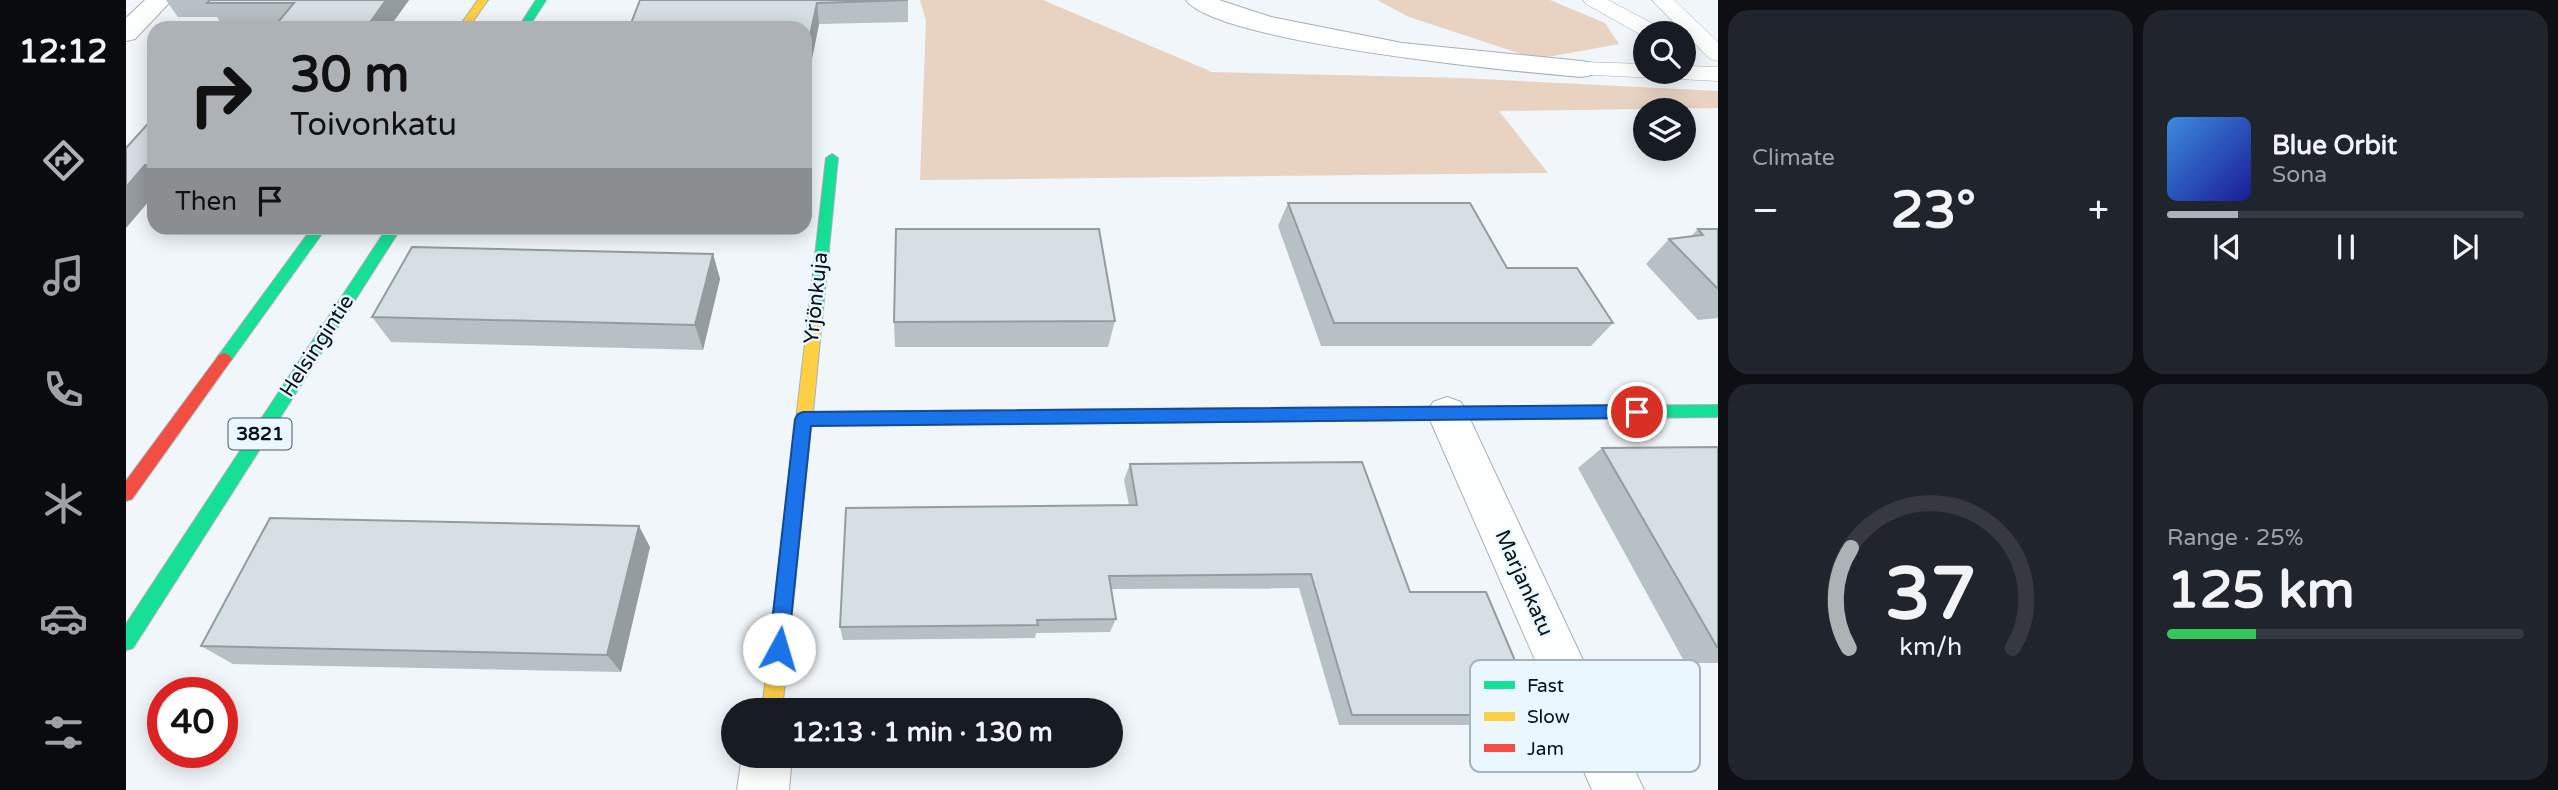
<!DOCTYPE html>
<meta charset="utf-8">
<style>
body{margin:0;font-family:"Varela Round",sans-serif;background:#20242c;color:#f1f3f6;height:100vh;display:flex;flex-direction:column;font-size:26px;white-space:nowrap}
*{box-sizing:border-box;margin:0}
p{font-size:23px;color:#9ea1a6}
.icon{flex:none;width:38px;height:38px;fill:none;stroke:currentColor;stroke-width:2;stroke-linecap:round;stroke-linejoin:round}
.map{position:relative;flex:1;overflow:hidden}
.sheet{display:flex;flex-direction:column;gap:10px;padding:10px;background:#0d0f14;width:840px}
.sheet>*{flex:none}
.guide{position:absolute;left:21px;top:21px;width:665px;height:214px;border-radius:21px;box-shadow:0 4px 18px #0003;background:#adb2b6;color:#111;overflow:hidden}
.fabs{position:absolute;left:1507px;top:21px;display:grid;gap:14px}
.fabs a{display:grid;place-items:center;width:63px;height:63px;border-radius:50%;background:#171b24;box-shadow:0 4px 18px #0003;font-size:35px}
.speed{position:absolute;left:21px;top:677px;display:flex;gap:14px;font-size:35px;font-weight:700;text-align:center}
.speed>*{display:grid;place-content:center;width:91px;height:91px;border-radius:50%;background:#171b24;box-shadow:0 4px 18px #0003;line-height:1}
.speed .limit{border:10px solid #d22;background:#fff;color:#111}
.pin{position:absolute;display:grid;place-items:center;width:60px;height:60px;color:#fff;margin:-30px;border:4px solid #fff;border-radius:50%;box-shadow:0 2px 7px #0007}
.me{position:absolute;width:77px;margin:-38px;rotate:6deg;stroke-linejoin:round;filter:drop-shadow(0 0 5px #0008)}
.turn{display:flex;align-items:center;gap:24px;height:147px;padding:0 28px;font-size:32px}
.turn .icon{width:91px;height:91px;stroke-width:2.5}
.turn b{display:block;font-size:49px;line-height:60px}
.then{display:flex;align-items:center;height:66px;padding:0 28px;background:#0003;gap:14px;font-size:26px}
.big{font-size:52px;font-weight:700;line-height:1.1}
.sheet .widget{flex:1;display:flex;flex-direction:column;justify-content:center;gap:10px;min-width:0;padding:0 24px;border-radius:21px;background:#20242c}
.sheet .dial{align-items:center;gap:0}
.dial svg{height:182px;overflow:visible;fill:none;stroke:#363941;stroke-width:7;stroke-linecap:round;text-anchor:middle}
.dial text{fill:#f1f3f6;stroke:none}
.song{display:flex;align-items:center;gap:21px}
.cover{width:84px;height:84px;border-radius:10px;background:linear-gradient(135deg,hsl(210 70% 55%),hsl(240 70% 35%))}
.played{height:7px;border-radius:4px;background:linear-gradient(90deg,#adb2b6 20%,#363941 20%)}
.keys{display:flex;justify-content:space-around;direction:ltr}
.heat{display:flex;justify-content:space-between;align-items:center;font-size:38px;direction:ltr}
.charge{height:10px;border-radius:5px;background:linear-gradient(90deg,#34c759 25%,#363941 0)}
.sheet .tiles{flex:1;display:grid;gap:10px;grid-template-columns:repeat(2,1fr)}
.trip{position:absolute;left:595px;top:698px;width:402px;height:70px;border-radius:35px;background:#171b24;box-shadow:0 4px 18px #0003;font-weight:700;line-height:70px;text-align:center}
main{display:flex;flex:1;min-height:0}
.menu{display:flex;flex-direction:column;width:126px;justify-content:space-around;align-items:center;background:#090b0e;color:#9ea1a6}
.menu .icon{width:49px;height:49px}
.menu .on{color:#adb2b6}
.menu b{font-size:32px;color:#f1f3f6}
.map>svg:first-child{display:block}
</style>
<main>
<nav class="menu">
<b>12:12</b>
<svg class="icon on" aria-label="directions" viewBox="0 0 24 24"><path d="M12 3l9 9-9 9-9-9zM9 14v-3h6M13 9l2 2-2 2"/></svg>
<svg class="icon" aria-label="music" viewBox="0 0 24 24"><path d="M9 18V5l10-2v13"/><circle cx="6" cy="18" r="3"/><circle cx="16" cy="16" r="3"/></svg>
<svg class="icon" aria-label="phone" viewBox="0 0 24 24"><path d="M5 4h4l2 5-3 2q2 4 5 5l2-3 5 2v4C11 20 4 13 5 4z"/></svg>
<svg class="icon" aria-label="climate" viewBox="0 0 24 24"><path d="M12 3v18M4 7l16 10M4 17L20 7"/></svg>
<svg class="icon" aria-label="car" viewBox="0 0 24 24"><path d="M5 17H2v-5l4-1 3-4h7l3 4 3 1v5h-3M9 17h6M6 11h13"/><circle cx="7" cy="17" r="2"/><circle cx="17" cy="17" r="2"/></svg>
<svg class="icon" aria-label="filters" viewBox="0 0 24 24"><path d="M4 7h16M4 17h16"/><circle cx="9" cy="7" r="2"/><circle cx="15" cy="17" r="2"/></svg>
</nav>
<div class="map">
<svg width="1592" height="790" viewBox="0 0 1592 790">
<rect width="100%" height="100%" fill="#f0f6fa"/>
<!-- forest -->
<path fill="#e8d3c2" d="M794,0H917L1086,72L1335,78L1592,91V108L1373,111L1422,173L794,180L800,21Z
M1251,0H1424L1479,23L1493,44L1411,59L1283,17Z"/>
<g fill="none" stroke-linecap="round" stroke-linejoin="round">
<!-- lane casing -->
<g stroke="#a8b0b5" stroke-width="1">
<path id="lane" d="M1457,0H1482L1535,28L1538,33H1519V37L1460,4Z
M1526,0H1548L1592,42V61L1584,59Z
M1456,62L1519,64V72H1558V66L1592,67V81L1448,74L1445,69L1448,64Z"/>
</g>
<!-- street casing -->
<g stroke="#a8b0b5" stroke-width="2">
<path id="street" d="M19,0H46L9,39L0,41V18Z
M1060,0H1093L1145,17L1276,43L1456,61L1466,63L1470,69L1466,75L1456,77C1394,72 1090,43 1060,0Z
M1321,397L1335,402L1341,413L1518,790H1466L1301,413L1307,402Z
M616,756H666L663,790H611Z"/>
</g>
<!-- fast casing -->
<g stroke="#a8b0b5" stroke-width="2">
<path id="fast" d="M410,0H420L402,28H392Z
M706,154L712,158L697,309L690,314L683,309L700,158Z
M186,228H200L103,363H93L90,359L93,355Z
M261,228H275L7,648L0,650V624Z
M1592,405V417L999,423L993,421L991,416L993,411L999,409Z"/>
</g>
<!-- slow casing -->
<g stroke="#a8b0b5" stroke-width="2">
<path id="slow" d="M352,0H362L342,28H332Z
M690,304L697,309L687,412L999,409L1005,411L1007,416L1005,421L999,423L685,425L656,710H636L683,309Z"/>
</g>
<!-- jam casing -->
<g stroke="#a8b0b5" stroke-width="2">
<path id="jam" d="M98,353L103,355L106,359L103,363L6,499L0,501V481L93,355Z"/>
</g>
<!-- lane -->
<use href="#lane" fill="#fdfefe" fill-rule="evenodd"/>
<!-- street -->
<use href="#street" fill="#fdfefe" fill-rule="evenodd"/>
<!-- fast -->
<use href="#fast" fill="#16e098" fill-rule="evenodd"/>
<!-- slow -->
<use href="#slow" fill="#ffcf43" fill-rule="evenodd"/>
<!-- jam -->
<use href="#jam" fill="#f24e42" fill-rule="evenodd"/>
</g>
<!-- wall -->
<path fill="#b7c0c4" d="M40,0H283L263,28L151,22H94L91,17H52Z
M514,0H782V22L693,24L679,93V28L504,26Z
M28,117V195L0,228Z
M1162,203L1487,323L1465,346H1195L1152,226Z
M1572,229H1592V318L1572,320L1520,264L1543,239L1565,236Z
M587,254L594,279L577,350L265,342L246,317Z
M989,321L982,347H769L768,322Z
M1592,447V663H1559L1452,468L1476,448Z
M1004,464L1284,592L1412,715L1392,725H1213L1173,588L985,589L990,619L984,632L910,633L909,638L717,640L714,627L1003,505L998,480Z
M524,547L495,672L107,664L75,646Z"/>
<!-- shaded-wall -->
<path fill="#959ca0" d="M260,0H283L263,28H240Z
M691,3L693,24L679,93V58Z
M19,165L28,175V195L0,228V187Z
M587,254L594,279L577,350L569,325Z
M513,526L524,547L495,672L481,655Z"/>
<!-- building -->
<path fill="#d5dfe4" stroke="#959ca0" stroke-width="2" d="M84,0H260L240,28H147L168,3H81Z
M514,0H782L691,3L679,58V28H453L455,25L504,26Z
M28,117V165H19L0,187V148Z
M1162,203H1344L1381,268H1451L1487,323H1208Z
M770,229H973L989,321L768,322Z
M1572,229H1592V289L1543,239L1577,235Z
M286,247L587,254L569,325L246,317Z
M1592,447V647H1591L1476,448Z
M1236,462L1284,592H1360L1412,715H1226L1185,574L983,576L990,619L911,620L912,625L714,627L720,508L1011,505L1004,464Z
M144,518L513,526L481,655L75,646Z"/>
<!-- route -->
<path fill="#1a73e8" stroke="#114b97" stroke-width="2" d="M1511,405L1516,407L1519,412L1516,416L1511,418L685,426L662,649L659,655L653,658L646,655L643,649L669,419L672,414L677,412Z"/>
<g text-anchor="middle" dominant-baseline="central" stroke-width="5" stroke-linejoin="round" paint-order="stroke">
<!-- shield labels -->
<rect fill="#ebf7ff" stroke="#4d575f" stroke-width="2" x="102.5" y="418.5" width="63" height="31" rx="5"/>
<g font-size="19" font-weight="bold" fill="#09131a">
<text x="134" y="434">3821</text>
</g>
<!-- street labels -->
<g font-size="21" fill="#09131a" stroke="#ebf7ff">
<text transform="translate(690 298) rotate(-84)">Yrjönkuja</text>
<text transform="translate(191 346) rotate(-57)">Helsingintie</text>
<text transform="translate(1398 583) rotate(66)">Marjankatu</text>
</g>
</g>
<!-- legend -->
<rect x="1344" y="660" width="230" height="112" rx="10" fill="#ebf7ff" stroke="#a7b3ba" stroke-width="2"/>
<rect x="1358" y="681" width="31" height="8" fill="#16e098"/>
<rect x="1358" y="712" width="31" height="9" fill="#ffcf43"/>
<rect x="1358" y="744" width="31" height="8" fill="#f24e42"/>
<g font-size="19" fill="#09131a">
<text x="1401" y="692">Fast</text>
<text x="1401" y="723">Slow</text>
<text x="1401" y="755">Jam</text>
</g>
</svg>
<div class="fabs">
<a><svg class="icon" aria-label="search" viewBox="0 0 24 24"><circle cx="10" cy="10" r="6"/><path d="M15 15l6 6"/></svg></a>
<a><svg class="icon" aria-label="layers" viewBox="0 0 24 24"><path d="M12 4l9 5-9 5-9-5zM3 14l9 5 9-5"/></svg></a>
</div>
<div class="speed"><div class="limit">40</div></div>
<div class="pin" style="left:1511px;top:412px;background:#d93025"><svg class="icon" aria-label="arrive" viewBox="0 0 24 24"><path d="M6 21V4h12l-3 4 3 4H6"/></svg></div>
<svg class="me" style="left:653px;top:649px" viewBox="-20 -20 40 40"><circle r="19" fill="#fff"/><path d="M0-13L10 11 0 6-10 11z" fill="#1a73e8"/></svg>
<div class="trip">12:13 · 1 min · 130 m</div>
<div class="guide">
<div class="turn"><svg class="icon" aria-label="right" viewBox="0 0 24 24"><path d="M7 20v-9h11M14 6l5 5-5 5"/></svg><div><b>30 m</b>Toivonkatu</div></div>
<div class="then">Then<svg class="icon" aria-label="arrive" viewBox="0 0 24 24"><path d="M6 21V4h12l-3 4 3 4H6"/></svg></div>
</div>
</div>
<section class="sheet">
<div class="tiles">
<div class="widget"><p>Climate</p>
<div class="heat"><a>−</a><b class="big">23°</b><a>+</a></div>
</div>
<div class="widget">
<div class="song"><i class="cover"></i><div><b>Blue Orbit</b><p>Sona</p></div></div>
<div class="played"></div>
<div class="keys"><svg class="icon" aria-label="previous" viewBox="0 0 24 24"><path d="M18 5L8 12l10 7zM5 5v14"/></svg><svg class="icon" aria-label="pause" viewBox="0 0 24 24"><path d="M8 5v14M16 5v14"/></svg><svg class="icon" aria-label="next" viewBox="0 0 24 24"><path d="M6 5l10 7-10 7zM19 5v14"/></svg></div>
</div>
<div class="widget dial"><svg viewBox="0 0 100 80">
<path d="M14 69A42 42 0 1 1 86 69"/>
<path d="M14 69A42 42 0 0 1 15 25" stroke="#adb2b6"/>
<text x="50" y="56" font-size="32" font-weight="700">37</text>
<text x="50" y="72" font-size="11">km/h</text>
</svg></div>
<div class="widget"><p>Range · 25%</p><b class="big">125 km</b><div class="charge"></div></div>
</div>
</section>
</main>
